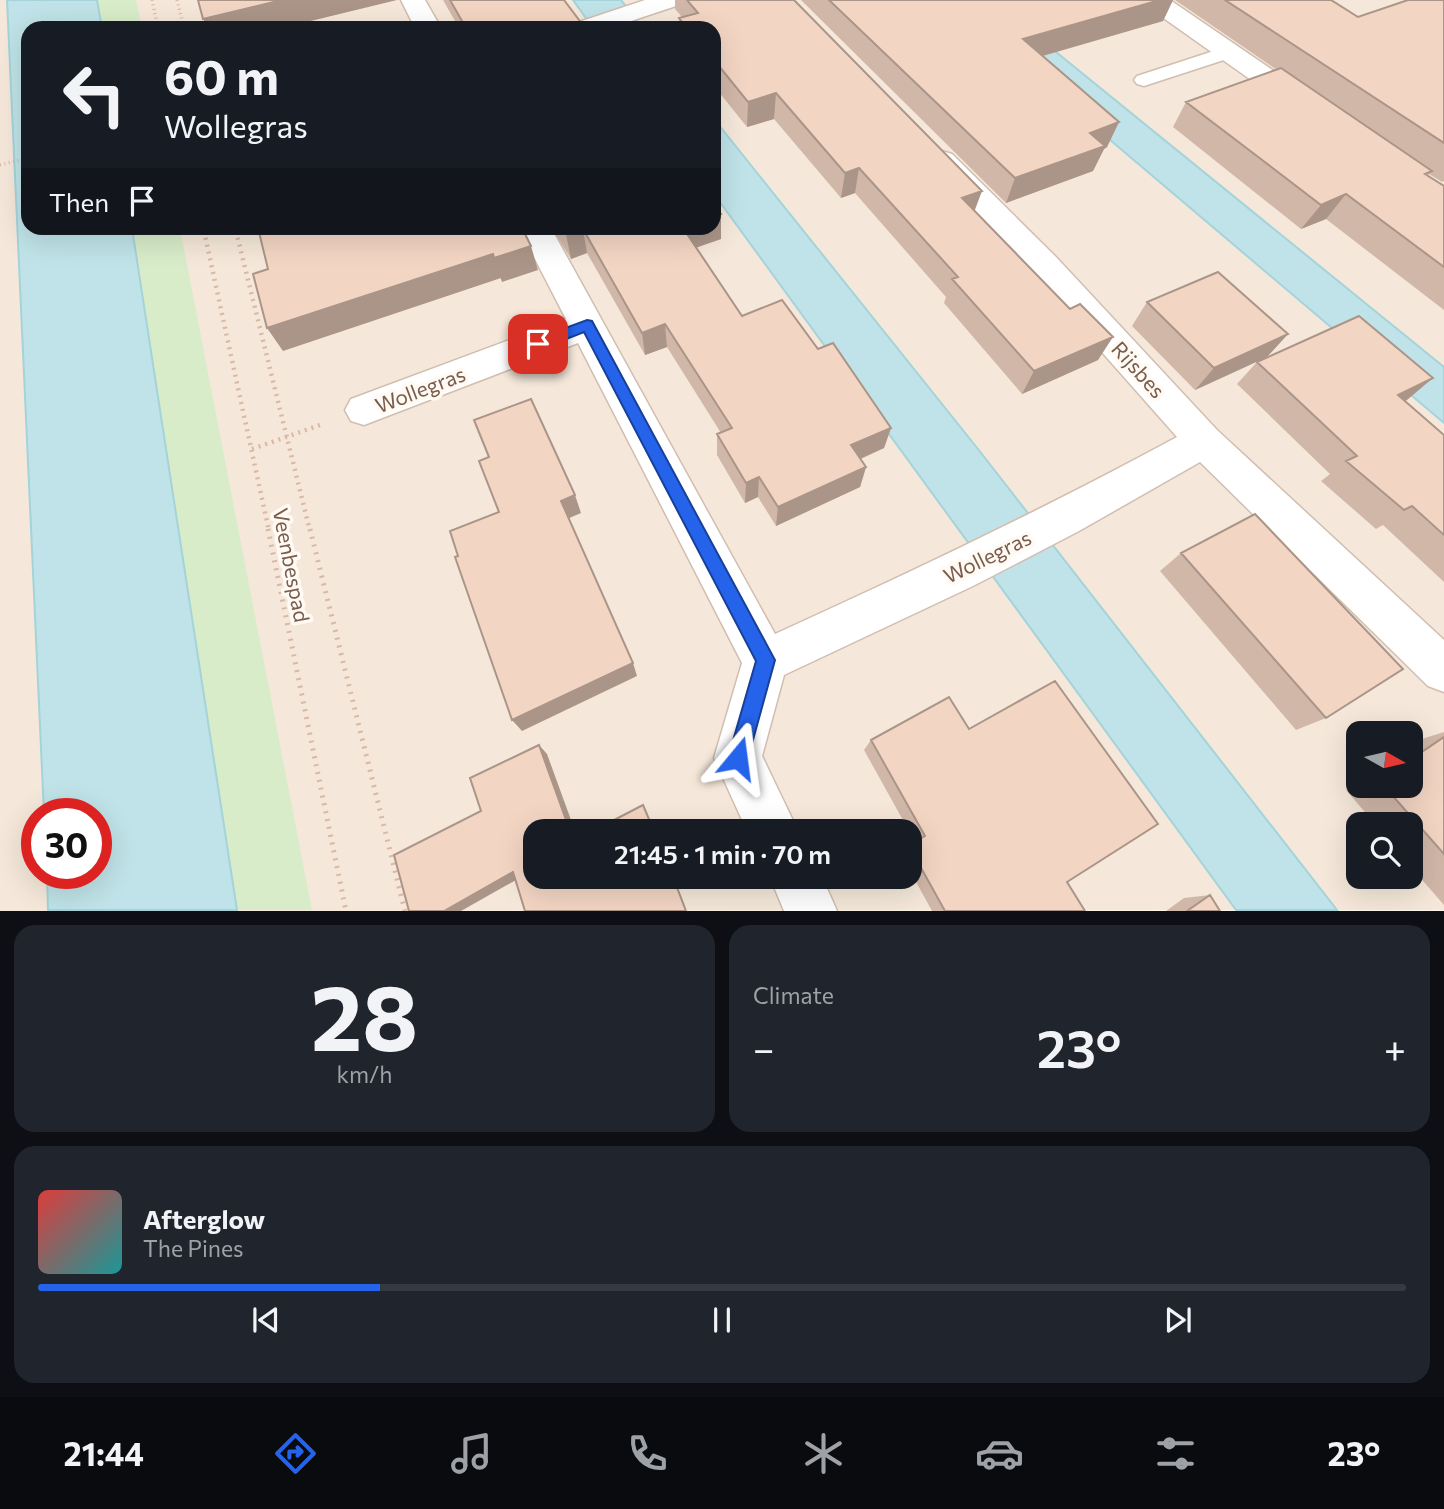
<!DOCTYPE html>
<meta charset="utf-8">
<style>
body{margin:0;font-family:Commissioner,sans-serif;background:#20242c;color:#f1f3f6;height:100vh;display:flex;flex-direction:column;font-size:26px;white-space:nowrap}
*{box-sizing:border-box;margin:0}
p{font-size:23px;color:#9ea1a6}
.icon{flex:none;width:38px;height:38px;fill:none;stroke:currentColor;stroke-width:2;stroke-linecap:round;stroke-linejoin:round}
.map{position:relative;height:911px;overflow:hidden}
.panel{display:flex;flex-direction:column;gap:14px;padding:14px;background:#0d0f14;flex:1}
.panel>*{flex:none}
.top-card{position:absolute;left:21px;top:21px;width:700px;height:214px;border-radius:21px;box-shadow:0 7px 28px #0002;background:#171b24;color:#f1f3f6;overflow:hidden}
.needle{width:46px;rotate:98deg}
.fabs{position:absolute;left:1346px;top:721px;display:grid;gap:14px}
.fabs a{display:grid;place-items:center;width:77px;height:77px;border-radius:14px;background:#171b24;box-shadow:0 7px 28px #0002;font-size:35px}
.speed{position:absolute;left:21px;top:798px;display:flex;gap:14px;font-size:35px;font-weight:700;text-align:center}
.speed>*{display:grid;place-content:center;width:91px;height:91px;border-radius:50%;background:#171b24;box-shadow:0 7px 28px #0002;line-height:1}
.speed .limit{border:10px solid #d22;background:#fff;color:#111}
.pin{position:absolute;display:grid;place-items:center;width:60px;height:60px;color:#fff;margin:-30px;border-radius:14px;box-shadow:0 4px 10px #0006}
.me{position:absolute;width:77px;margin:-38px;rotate:16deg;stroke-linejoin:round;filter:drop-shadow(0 0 5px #0008)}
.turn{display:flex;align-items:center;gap:24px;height:147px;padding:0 28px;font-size:32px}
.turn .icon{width:91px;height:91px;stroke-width:2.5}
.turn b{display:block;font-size:49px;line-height:60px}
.then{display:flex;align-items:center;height:66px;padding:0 28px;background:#0003;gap:14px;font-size:26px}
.big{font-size:52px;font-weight:600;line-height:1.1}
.panel .card{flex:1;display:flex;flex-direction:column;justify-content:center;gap:10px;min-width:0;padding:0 24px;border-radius:21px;background:#20242c}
.panel .dial{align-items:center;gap:0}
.dial b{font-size:91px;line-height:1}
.song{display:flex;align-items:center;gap:21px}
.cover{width:84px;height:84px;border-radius:10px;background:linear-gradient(135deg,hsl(0 70% 55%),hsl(180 70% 35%))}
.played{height:7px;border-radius:4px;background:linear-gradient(90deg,#2563eb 25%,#363941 25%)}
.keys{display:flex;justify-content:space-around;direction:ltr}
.heat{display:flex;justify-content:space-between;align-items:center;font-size:38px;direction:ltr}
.panel .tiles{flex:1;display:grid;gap:14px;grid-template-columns:1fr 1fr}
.card:last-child{grid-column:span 2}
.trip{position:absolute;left:523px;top:819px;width:399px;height:70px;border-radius:21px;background:#171b24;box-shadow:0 7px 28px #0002;font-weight:600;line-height:70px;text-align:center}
.tab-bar{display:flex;height:112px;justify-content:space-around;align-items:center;background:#090b0e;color:#9ea1a6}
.tab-bar .icon{width:49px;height:49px}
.tab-bar .current{color:#2563eb}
.tab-bar b{font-size:32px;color:#f1f3f6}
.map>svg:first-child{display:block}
</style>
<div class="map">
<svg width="1444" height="911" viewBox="0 0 1444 911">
<rect width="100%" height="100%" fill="#fdf6ec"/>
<!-- residential -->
<path fill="#f5e8da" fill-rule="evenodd" d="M0,0H1444V910L0,911ZM28,28H714V228H28ZM1358,733H1410V786H1358ZM37,814H96V873H37ZM1358,824H1410V877H1358ZM536,831H910V877H536Z"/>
<!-- green -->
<path fill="#d8ecc9" d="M97,0H136L142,28H102Z
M132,228H180L312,910H237Z"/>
<!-- water -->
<path fill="#bfe3e8" stroke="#a5d3da" stroke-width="2" d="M7,0H97L102,28H28V228H132L237,910H48L47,873H96V814H44Z
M573,0H621L643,28H593Z
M945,0H992L1444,367V423Z
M714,119L978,449L1337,910H1236L714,194Z"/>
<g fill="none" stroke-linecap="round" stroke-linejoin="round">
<!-- lane casing -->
<g stroke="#d1beb0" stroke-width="3">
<path id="lane" d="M1229,46L1236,48L1239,52L1236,56L1144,86L1137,84L1134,80L1137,76Z"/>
</g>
<!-- street casing -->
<g stroke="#d1beb0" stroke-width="3">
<path id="street" d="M401,0H425L441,28H415Z
M645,0H682L679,5L610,28H572L576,23Z
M1142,0H1170L1315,99L1319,105L1315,111L1305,114L1295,111L1145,5Z
M942,151L952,154L1056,257L1217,430L1444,640V692L1428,686L1200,462L1079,531L973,586L784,675L762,756L798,831H747L714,758L742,663L578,343L364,425L351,421L345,410L351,399L566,319L519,228H551L775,634C912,572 1044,509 1177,437L1032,273L932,168L927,161L932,154Z
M770,877H822L837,911H784Z"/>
</g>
<!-- path-far2 -->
<path stroke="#d9b8a5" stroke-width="3.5" stroke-dasharray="1 3.5" stroke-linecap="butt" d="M152,0L158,28
M177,0L184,28
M0,165L28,158
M203,228L204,233
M235,228L236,233"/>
<!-- path-far1 -->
<path stroke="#d9b8a5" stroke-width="4.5" stroke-dasharray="2 5" stroke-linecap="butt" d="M204,231L269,531
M236,231L310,531
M252,449L320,425"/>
<!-- path -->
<path stroke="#d9b8a5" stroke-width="5" stroke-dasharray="2 6" stroke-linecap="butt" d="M268,529L346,911
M310,529L405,911"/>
<!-- lane -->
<use href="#lane" fill="#fff" fill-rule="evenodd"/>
<!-- street -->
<use href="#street" fill="#fff" fill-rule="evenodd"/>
</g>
<!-- wall -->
<path fill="#d1b7a8" d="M443,0H564L585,28H459Z
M675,0H794L975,211L1098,360L1022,394L944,303L946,297L855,193L841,198L774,119L747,127L714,86V28H679V18L682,17L675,9Z
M801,0H1173L1163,21L1043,56L1119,122L1107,147L1104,149L1093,171L1006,203Z
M1175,0H1331L1358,17L1444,0V181L1442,182L1429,174L1428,176L1444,186V310L1326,219L1301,229L1173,127L1186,102L1277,70Z
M552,228H714L721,239L696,247L742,316L818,349L891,428L884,448L861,459L866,467L860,487L776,526L758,497L745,503L717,455V434L721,433L667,347L645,355L587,253L571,259Z
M1147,302L1288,334L1267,357L1195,390L1132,326Z
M1257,362L1407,400L1405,401L1444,435V582L1383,525L1376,529L1321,481L1330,474L1237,384Z
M1181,553L1326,718L1296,730L1160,571Z
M1444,732V905L1410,866V824H1375L1346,790L1358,782V786H1410V747L1422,739Z
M871,740L1067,882L1085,911H932L910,871V845L915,842L910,834V831H909L864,750Z
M1210,895L1220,911H1166L1184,898Z"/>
<!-- shaded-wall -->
<path fill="#aa9588" d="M282,0H397L282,28H208L203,19Z
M1160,0H1173L1163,21L1014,64L1023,39Z
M776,93L774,119L747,127L748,102Z
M1119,122L1107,147L1104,149L1093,171L1006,203L1015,178L1090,133Z
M859,168L855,193L841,198L845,173Z
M982,191L973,215L962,198Z
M1346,194L1326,219L1301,229L1321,205Z
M721,214V239L684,252L683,228H714V216Z
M583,229L587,253L571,259L566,234Z
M531,246L538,270L502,282L494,258Z
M493,254L501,278L283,351L267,328Z
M665,324L667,347L645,355L642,333Z
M1288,334L1267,357L1195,390L1214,368Z
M1113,337L1098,360L1022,394L1034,371Z
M1433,378L1407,400L1372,417L1398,395Z
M891,428L884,448L846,465L851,445Z
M866,467L860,487L776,526L778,507Z
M759,477L758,497L745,503L746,483Z
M575,495L581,513L567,519L561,501Z
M633,663L637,676L522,731L512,720Z
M539,745L547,754L575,831H570Z
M513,872L523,876L461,911H444Z"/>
<!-- building -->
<path fill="#f3d5c3" stroke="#aa9588" stroke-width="2" d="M198,0H282L203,19Z
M450,0H564L585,28H466Z
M687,0H794L982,191L962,198L1070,309L1080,304L1113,337L1034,371L952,279L958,277L859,168L845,173L776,93L748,102L714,60V28H687L679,18L698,13Z
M829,0H1160L1023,39L1119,122L1090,133L1105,146L1015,178Z
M1225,0H1331L1358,17L1408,0H1444V143Z
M1281,68L1432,171L1425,174L1444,186V267L1346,194L1321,205L1186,102Z
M714,205L721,214L714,216Z
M258,228H522L531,246L494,258L493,254L267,328L253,274L268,269Z
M561,228H683L742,316L782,300L818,349L833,343L891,428L851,445L866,467L778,507L759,477L746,483L717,434L732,428L665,324L642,333L583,229L566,234Z
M1218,272L1288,334L1214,368L1147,302Z
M1359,316L1433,378L1398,395L1444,435V535L1412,506L1404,510L1346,461L1357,456L1257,362Z
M531,399L575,495L561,501L633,663L512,720L455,557L458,556L450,531L499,512L479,461L489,457L474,420Z
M1255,514L1403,669L1326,718L1181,553Z
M1055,681L1158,824L1067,882L1085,911H945L910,848V845L925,836L871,740L949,697L969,729Z
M1444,737V854L1384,786H1410V760Z
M539,745L570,831H536V877H673L686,911H525L513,872L444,911H409L394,855L481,811L470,778Z
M643,805L654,831H593Z
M1210,895L1220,911H1187Z"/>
<!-- route -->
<path fill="#2563eb" stroke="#184099" stroke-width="2" d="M587,320L592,321L775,660L748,758L745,765L738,767L731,765L728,758L756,661L584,332L538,350L531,344L533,340Z"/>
<g text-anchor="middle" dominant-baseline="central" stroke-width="7" stroke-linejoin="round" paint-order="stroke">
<!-- street labels -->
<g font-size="21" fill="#7a5c4d" stroke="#fffaf3">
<text transform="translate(1139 369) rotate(48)">Rijsbes</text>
<text transform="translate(420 389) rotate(-21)">Wollegras</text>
<text transform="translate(987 556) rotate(-26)">Wollegras</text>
<text transform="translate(292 565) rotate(79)">Veenbespad</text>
</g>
</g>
</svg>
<div class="fabs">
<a><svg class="needle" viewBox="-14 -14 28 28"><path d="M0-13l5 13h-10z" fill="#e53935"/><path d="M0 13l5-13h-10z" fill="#9ea1a6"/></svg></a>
<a><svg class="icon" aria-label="search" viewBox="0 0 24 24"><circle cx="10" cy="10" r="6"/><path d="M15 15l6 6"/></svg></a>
</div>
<div class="speed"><div class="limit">30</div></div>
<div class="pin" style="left:538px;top:344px;background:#d93025"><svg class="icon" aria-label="arrive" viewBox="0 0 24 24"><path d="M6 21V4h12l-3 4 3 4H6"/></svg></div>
<svg class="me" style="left:738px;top:758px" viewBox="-20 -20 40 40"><path d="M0-17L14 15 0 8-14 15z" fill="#2563eb" stroke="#fff" stroke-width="4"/></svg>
<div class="trip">21:45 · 1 min · 70 m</div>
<div class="top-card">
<div class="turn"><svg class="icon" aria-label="left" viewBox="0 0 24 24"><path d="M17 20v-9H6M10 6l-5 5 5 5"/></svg><div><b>60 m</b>Wollegras</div></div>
<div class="then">Then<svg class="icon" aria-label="arrive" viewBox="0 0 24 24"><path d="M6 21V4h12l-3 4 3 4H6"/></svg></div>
</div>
</div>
<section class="panel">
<div class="tiles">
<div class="card dial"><b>28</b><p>km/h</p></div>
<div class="card"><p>Climate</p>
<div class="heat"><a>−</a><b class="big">23°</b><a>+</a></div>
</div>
<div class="card">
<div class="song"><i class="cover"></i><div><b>Afterglow</b><p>The Pines</p></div></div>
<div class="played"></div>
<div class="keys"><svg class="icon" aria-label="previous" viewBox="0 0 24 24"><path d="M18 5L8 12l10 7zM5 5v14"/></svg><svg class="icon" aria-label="pause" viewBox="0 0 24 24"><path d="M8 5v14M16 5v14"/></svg><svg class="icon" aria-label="next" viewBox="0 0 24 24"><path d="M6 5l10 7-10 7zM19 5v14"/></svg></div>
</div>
</div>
</section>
<nav class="tab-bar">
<b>21:44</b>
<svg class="icon current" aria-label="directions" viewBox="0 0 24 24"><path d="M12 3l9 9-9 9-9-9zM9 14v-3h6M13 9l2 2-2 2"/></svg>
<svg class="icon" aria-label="music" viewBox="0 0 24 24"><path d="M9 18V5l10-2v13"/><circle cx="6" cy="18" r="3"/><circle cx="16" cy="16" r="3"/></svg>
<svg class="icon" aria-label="phone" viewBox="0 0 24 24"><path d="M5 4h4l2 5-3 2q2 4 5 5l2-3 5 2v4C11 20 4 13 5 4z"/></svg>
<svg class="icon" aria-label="climate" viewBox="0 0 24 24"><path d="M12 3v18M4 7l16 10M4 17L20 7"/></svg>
<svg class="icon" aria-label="car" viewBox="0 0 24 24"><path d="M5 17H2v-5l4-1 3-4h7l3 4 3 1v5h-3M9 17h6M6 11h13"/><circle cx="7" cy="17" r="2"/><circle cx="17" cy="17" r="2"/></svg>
<svg class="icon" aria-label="filters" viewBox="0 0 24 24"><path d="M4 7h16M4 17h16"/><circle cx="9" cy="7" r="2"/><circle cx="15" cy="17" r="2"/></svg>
<b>23°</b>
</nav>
